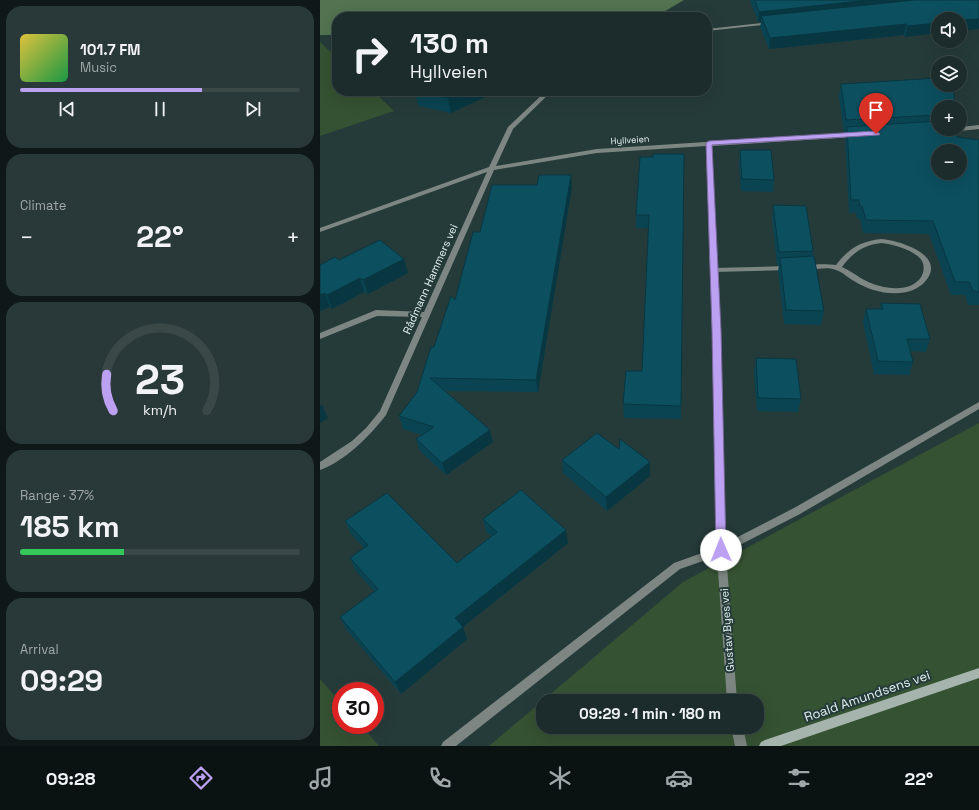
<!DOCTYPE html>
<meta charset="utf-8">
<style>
body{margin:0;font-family:"Space Grotesk",sans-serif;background:#293838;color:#f1f3f6;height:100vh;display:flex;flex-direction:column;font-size:15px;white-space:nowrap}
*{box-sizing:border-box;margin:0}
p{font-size:13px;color:#a0a7a9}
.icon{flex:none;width:22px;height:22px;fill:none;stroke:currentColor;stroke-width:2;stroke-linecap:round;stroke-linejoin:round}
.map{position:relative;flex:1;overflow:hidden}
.sheet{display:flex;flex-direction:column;gap:6px;padding:6px;background:#0f1818;width:320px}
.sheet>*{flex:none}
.top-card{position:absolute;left:12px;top:12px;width:380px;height:84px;border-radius:16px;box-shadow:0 4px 16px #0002,0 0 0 1px #3a4848;background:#1c2c2c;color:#f1f3f6;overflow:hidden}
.controls{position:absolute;left:611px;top:12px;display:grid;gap:8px}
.controls a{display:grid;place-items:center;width:36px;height:36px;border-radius:50%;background:#1c2c2c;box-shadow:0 4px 16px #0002,0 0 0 1px #3a4848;font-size:20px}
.speed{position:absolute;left:12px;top:682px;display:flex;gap:8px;font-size:20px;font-weight:700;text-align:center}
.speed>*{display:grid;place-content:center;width:52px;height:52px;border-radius:50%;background:#1c2c2c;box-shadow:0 4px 16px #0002,0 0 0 1px #3a4848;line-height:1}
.speed .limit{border:6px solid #d22;background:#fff;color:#111}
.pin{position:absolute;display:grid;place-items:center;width:34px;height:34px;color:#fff;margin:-41px -17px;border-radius:50% 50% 50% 0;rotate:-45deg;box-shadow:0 0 4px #0007}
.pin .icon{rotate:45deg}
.me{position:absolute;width:44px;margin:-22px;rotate:359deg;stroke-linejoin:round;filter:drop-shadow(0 0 3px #0008)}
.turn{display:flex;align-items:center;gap:14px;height:84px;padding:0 12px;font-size:18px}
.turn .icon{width:52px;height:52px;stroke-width:2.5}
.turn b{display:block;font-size:28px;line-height:34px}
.big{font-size:30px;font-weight:600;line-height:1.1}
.sheet .widget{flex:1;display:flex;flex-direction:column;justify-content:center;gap:6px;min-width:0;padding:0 14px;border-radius:16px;background:#293838}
.sheet .dial{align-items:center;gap:0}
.dial svg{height:104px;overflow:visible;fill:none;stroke:#3a4848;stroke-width:7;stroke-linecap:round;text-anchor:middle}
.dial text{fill:#f1f3f6;stroke:none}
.song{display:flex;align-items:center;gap:12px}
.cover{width:48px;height:48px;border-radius:6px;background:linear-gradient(135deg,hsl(50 70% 55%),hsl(140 70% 35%))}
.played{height:4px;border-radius:2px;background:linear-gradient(90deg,#bca0f2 65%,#3a4848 65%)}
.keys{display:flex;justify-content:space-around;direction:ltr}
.heat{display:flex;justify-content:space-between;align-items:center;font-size:22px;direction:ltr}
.charge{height:6px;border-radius:3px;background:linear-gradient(90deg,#34c759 37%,#3a4848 0)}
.trip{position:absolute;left:216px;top:694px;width:228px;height:40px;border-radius:16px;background:#1c2c2c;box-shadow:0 4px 16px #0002,0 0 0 1px #3a4848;font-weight:600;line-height:40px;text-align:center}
.dock{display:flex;height:64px;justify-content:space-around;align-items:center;background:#0b1212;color:#a0a7a9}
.dock .icon{width:28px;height:28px}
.dock .current{color:#bca0f2}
.dock b{font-size:18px;color:#f1f3f6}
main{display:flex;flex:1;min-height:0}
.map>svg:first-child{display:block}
</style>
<main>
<section class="sheet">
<div class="widget">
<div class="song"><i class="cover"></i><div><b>101.7 FM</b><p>Music</p></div></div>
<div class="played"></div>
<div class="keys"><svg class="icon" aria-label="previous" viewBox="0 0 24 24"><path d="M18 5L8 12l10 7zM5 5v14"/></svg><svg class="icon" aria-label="pause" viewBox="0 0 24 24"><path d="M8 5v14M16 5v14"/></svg><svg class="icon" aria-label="next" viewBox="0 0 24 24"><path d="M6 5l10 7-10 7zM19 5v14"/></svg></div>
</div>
<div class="widget"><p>Climate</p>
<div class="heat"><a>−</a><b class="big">22°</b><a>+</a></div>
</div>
<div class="widget dial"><svg viewBox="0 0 100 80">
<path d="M14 69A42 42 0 1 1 86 69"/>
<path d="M14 69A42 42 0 0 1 9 41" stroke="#bca0f2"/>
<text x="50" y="56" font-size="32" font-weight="700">23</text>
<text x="50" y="72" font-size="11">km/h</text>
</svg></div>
<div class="widget"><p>Range · 37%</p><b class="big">185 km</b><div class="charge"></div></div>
<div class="widget"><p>Arrival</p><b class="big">09:29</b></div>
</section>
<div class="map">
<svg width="659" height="746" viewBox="0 0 659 746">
<rect width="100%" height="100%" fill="#253b3a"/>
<!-- green -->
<path fill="#355232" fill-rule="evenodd" d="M0,42L17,58V91H53L74,111L0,136Z
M659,423V746H169L363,582ZM223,701H437V727H223Z
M0,679L21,703V725H41L59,746H0Z"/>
<!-- forest -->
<path fill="#537450" d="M0,0H364L335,17H17V35H0Z"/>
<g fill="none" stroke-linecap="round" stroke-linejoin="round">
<!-- lane -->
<path fill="#7d8682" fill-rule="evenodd" d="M561,239C577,240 621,253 609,276C605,283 600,287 593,290C575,297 551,292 534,281C528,278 523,272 516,270C507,266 495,270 486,270L482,268C488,263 508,264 516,265C528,249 541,241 561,239ZM561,243C573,244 595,250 602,261C604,265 604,269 603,273C597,290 574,290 560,286C545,283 535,273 522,267C532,253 544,245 561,243Z
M468,266H470L472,268L470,270L394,272L390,270L394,268Z"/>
<!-- street -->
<path fill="#7d8682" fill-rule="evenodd" d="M450,22L452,23V24L387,31V29Z
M226,91H232L193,129L176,166L277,149L386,142L389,141L391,142L535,133L538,135L535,137L392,146L400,330L406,543L474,508L659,402V409L480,514L406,552L417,701H407L397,556L360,569L136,746H121L123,742L354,563L396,548L392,330L386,146L277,153L174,170L66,415C50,436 25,461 0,470V462L32,441L46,428L60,411L102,317L57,316L0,339V333L56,310L104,312L167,172L0,232V228L169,167L188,127Z
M659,125V129L640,131L637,129H640V127Z
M411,727H423L427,746H415Z"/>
<!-- secondary -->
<path fill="#a5b4ad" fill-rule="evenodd" d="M659,668V678L461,746H439L441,742L445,740Z"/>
</g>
<!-- wall -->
<path fill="#0a4452" d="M430,0H659L585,37L584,35L449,49L440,27L441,22H438Z
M521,84L618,107V129L637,137L659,140V305H648L645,295H631L609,234L543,233L540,219H537L536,213H529L525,139L526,132H524L519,97Z
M93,91H178L131,113L99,106Z
M420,150L454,180L453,192L421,191L419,162Z
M320,157L361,406V419L304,418L303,404L322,371L329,228H316V215Z
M252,187L218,392L125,391L173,442L126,475L100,451L96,439L102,435L83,429L79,416L97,392L114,347L135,300L160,232Z
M453,205L493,251V256L504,311L501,325L464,324L458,271L459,265H457L452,218Z
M19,260L88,273L48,294L44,292L12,309L10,307L0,311V265Z
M561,303L610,339L606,352L590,351L593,362L589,375L554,374L543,322L546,309H560Z
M436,358L481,399L478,412L437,411L434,372Z
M299,449L330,476L287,511L243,473L242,460Z
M163,519L248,543L143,627L147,639L81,694L26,629L20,617L54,591L36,571L30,558L44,548L31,534L25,521L137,563L171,536L166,532Z"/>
<!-- shaded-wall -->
<path fill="#083742" d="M549,0H641L441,16V22H438L439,12Z
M659,19V29L640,31V20Z
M618,23V33L585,37L587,26Z
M586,24L584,35L449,49L450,38Z
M144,91H178L131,113L128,98Z
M251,175L252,187L218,392L216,380Z
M84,259L88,273L48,294L43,280Z
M40,278L44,292L12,309L7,295Z
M5,293L10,307L0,311V295Z
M2,404L8,418L0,423V406Z
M170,430L173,442L126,475L122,463Z
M330,462V476L287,511L286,497Z
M246,530L248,543L139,630L135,618Z
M143,627L147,639L81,694L75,682Z"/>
<!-- building -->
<path fill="#0c4f5f" stroke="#083742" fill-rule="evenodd" d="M435,0H549L439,12Z
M595,0H659V19L640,20V19H618V23L587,26L586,24L450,38L441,16Z
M618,78V85H633L635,107H618V115L526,120L521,84Z
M96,91H144L128,98Z
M618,121V129H636L637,137L659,140V292L653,291L649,282H635L613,221L546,220L542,206H540L539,200H531L527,127ZM618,151H640V173H618Z
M420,150H451L454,180L422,179Z
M333,154H364L361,406L303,404L306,371H322L329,215H316L320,157H333Z
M219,175H251L216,380L110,378L170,430L122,463L96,439L114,427L79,416L97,392L111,347H114L131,296L135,300L153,232H160L172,185H217Z
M453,205L486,206L493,251L459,252Z
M60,240L84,259L43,280L40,278L7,295L5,293L0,295V265L15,257L19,260Z
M494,256L504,311L466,310L460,258Z
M561,303L600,304L610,339H587L593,362L558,361L546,309H563Z
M436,358L476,359L481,399L438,398Z
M277,433L299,449L300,439L330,462L286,497L242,460Z
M201,490L246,530L135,618L143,627L75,682L20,617L58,589L30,558L48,545L25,521L67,493L137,563L177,532L163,519Z"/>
<!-- route -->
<path fill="#bca0f2" stroke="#7a689d" d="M556,131L560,134L559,135L392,145L401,330L406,550L405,554H397L396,550L392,330L386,143L389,141Z"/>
<g text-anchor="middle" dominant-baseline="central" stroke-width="4" stroke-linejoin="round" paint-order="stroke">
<!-- far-street labels -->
<g font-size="9" fill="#e3f0ef" stroke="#253b3a">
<text transform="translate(310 140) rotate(-4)">Hyllveien</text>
</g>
<!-- street labels -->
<g font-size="11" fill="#e3f0ef" stroke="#253b3a">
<text transform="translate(110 279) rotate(-66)">Rådmann Hammers vei</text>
<text transform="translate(407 630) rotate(-94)">Gustav Byes vei</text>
</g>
<!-- near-street labels -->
<g font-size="13" fill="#e3f0ef" stroke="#253b3a">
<text transform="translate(547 696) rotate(-19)">Roald Amundsens vei</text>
</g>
</g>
</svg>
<div class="controls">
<a><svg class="icon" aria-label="sound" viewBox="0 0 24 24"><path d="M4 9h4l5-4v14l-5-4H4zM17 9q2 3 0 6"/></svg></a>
<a><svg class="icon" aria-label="layers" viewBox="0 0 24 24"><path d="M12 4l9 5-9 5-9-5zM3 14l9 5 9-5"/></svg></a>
<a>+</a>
<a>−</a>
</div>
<div class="speed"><div class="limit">30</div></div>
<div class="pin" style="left:556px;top:134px;background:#d93025"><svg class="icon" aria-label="arrive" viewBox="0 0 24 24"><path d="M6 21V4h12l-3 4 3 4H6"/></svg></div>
<svg class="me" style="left:401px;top:550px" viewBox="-20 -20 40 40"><circle r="19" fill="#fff"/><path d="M0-13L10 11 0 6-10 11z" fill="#bca0f2"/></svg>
<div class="trip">09:29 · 1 min · 180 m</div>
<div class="top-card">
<div class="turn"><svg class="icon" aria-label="right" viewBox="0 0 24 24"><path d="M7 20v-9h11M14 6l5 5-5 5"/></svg><div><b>130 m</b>Hyllveien</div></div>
</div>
</div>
</main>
<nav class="dock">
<b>09:28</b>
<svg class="icon current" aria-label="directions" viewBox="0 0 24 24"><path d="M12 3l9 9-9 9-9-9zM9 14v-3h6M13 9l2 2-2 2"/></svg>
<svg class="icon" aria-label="music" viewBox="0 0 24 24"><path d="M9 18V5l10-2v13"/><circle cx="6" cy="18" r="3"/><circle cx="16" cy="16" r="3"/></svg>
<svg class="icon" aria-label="phone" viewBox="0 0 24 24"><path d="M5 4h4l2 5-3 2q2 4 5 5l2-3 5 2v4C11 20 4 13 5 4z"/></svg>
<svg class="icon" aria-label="climate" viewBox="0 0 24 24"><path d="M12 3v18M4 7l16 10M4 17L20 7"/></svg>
<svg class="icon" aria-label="car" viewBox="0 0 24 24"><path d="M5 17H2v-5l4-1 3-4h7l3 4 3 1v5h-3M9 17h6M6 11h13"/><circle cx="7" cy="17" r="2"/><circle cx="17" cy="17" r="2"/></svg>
<svg class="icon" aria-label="filters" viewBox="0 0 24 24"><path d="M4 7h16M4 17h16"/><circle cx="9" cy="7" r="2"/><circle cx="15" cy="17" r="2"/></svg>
<b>22°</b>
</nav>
